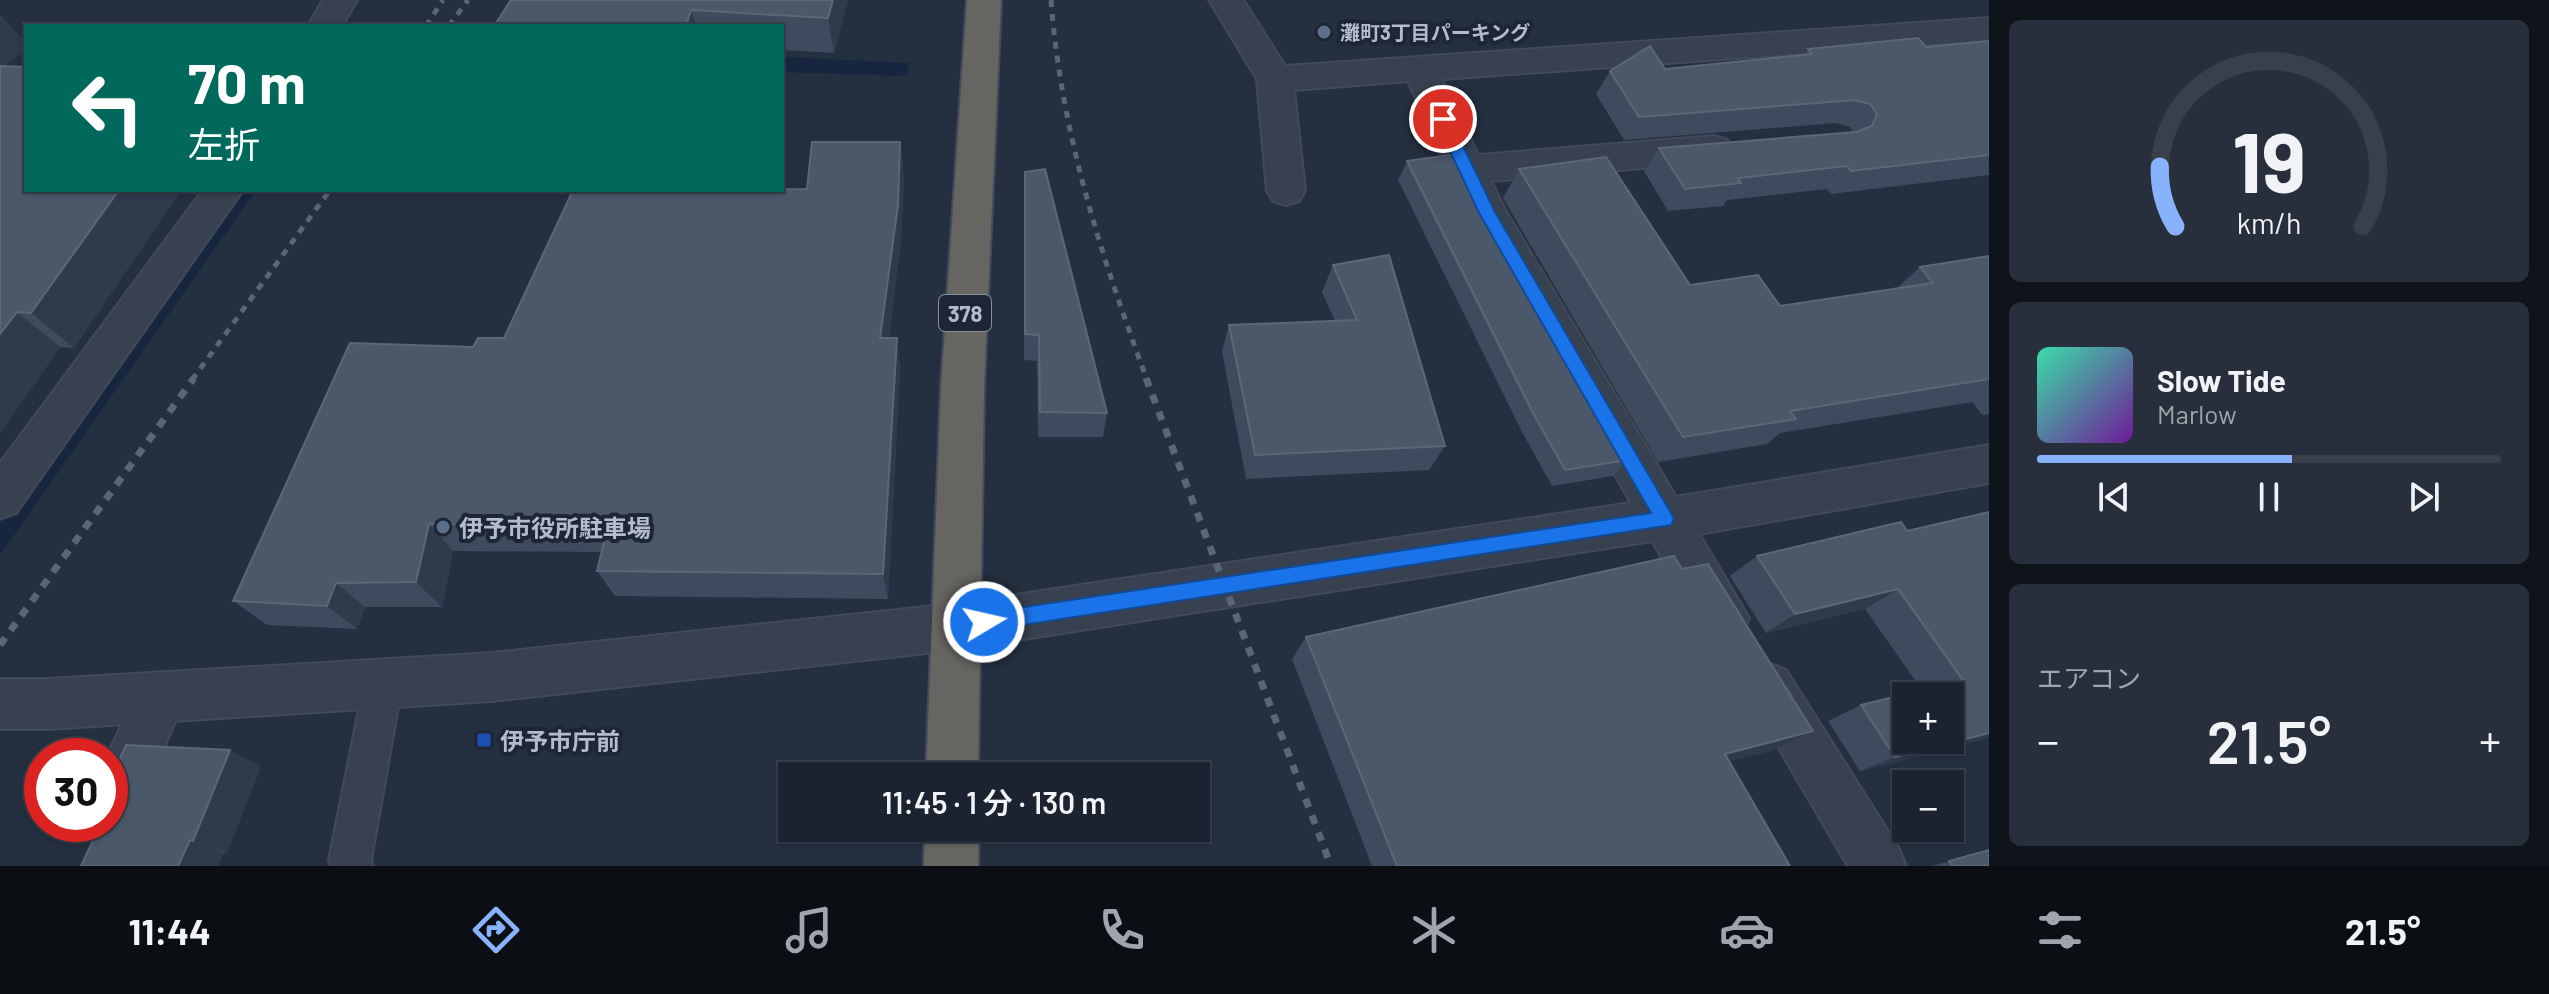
<!DOCTYPE html>
<html lang="ja">
<meta charset="utf-8">
<style>
body{margin:0;font-family:Barlow,"Noto Sans JP",sans-serif;background:#282f3c;color:#f1f3f6;height:100vh;display:flex;flex-direction:column;font-size:30px;white-space:nowrap}
*{box-sizing:border-box;margin:0}
p{font-size:26px;color:#a0a4ab}
.icon{flex:none;width:44px;height:44px;fill:none;stroke:currentColor;stroke-width:2;stroke-linecap:round;stroke-linejoin:round}
.map{position:relative;flex:1;overflow:hidden}
.sheet{display:flex;flex-direction:column;gap:20px;padding:20px;background:#0f131a;width:560px}
.sheet>*{flex:none}
.top-card{position:absolute;left:24px;top:24px;width:760px;height:168px;border-radius:0px;box-shadow:0 2px 6px #0004,0 0 0 2px #39404c;background:#00695c;color:#fff;overflow:hidden}
.controls{position:absolute;left:1892px;top:682px;display:grid;gap:16px}
.controls a{display:grid;place-items:center;width:72px;height:72px;border-radius:0px;background:#1b2330;box-shadow:0 2px 6px #0004,0 0 0 2px #39404c;font-size:40px}
.speed{position:absolute;left:24px;top:738px;display:flex;gap:16px;font-size:40px;font-weight:700;text-align:center}
.speed>*{display:grid;place-content:center;width:104px;height:104px;border-radius:50%;background:#1b2330;box-shadow:0 2px 6px #0004,0 0 0 2px #39404c;line-height:1}
.speed .limit{border:12px solid #d22;background:#fff;color:#111}
.pin{position:absolute;display:grid;place-items:center;width:68px;height:68px;color:#fff;margin:-34px;border:4px solid #fff;border-radius:50%;box-shadow:0 2px 8px #0007}
.me{position:absolute;width:88px;margin:-44px;rotate:81deg;stroke-linejoin:round;filter:drop-shadow(0 0 6px #0008)}
.turn{display:flex;align-items:center;gap:28px;height:168px;padding:0 32px;font-size:36px}
.turn .icon{width:104px;height:104px;stroke-width:2.5}
.turn b{display:block;font-size:56px;line-height:68px}
.big{font-size:60px;font-weight:600;line-height:1.1}
.sheet .tile{flex:1;display:flex;flex-direction:column;justify-content:center;gap:12px;min-width:0;padding:0 28px;border-radius:12px;background:#282f3c}
.sheet .dial{align-items:center;gap:0}
.dial svg{height:208px;overflow:visible;fill:none;stroke:#39404c;stroke-width:7;stroke-linecap:round;text-anchor:middle}
.dial text{fill:#f1f3f6;stroke:none}
.song{display:flex;align-items:center;gap:24px}
.cover{width:96px;height:96px;border-radius:12px;background:linear-gradient(135deg,hsl(160 70% 55%),hsl(280 70% 35%))}
.played{height:8px;border-radius:4px;background:linear-gradient(90deg,#88b2fc 55%,#39404c 55%)}
.keys{display:flex;justify-content:space-around;direction:ltr}
.heat{display:flex;justify-content:space-between;align-items:center;font-size:44px;direction:ltr}
.trip{position:absolute;left:778px;top:762px;width:432px;height:80px;border-radius:0px;background:#1b2330;box-shadow:0 2px 6px #0004,0 0 0 2px #39404c;font-weight:600;line-height:80px;text-align:center}
.tabs{display:flex;height:128px;justify-content:space-around;align-items:center;background:#0b0e13;color:#a0a4ab}
.tabs .icon{width:56px;height:56px}
.tabs .active{color:#88b2fc}
.tabs b{font-size:36px;color:#f1f3f6}
main{display:flex;flex:1;min-height:0}
.map>svg:first-child{display:block}
</style>
<main>
<div class="map">
<svg width="1989" height="866" viewBox="0 0 1989 866">
<rect width="100%" height="100%" fill="#242f40"/>
<!-- water -->
<path fill="#16263f" d="M782,57L909,63L907,76L782,72Z
M231,190H256L0,555V509Z"/>
<g fill="none" stroke-linecap="round" stroke-linejoin="round">
<!-- service casing -->
<g stroke="#414a59" stroke-width="4">
<path id="service" d="M383,665L397,671L402,684L371,860L373,866H331L329,860L364,684L369,671Z"/>
</g>
<!-- minor casing -->
<g stroke="#414a59" stroke-width="4">
<path id="minor" d="M323,0H357L342,26H308Z
M1209,0H1243L1285,66L1989,18V40L1442,79L1478,155L1714,136L1727,140L1732,149L1727,158L1714,162L1491,181L1505,210L1676,497L1989,445V483L1699,534L1749,618L1742,634L1725,641L1708,634L1652,541L954,650L937,643L930,627L937,611L954,604L1631,503L1468,213L1408,81L1294,90L1305,191L1299,201L1286,205L1273,201L1267,191L1257,79Z
M203,190H243L16,513L0,519V463Z
M1768,663L1786,670L1898,847L1906,866H1848L1743,687L1750,670Z
M161,672L179,680L186,697L129,827L110,835L90,824H110V756H107L143,680Z"/>
</g>
<!-- tertiary casing -->
<g stroke="#414a59" stroke-width="4">
<path id="tertiary" d="M954,604L971,611L978,627L971,643L954,650L491,701L48,729H0V679H48L491,653Z"/>
</g>
<!-- trunk casing -->
<g stroke="#434c5a" stroke-width="4">
<path id="trunk" d="M967,0H1001L984,388L978,776H926L941,388Z
M925,828H979L978,866H924Z"/>
</g>
<!-- service -->
<use href="#service" fill="#384150" fill-rule="evenodd"/>
<!-- minor -->
<use href="#minor" fill="#384150" fill-rule="evenodd"/>
<!-- tertiary -->
<use href="#tertiary" fill="#384150" fill-rule="evenodd"/>
<!-- trunk -->
<use href="#trunk" fill="#666562" fill-rule="evenodd"/>
<!-- rail-far1 -->
<path stroke="#5a6577" stroke-width="5" stroke-dasharray="7 7" stroke-linecap="butt" d="M1051,0C1061,133 1101,255 1147,380
M426,26L443,0
M449,26L468,0
M192,380L330,190"/>
<!-- rail -->
<path stroke="#5a6577" stroke-width="7" stroke-dasharray="9 9" stroke-linecap="butt" d="M1146,378L1331,866
M0,645L194,378"/>
</g>
<!-- wall -->
<path fill="#3e4b5e" d="M511,0H848L834,53L782,50V26H494Z
M0,16L26,43V50L4,66L26,190H181L74,348L60,347L0,433Z
M1989,41V175L1831,194L1827,189L1727,200L1723,206L1668,211L1644,171L1659,148L1853,132L1850,127L1836,123L1624,140L1596,94L1610,71L1665,69L1803,55L1808,49L1926,47Z
M900,142L904,177L901,238L889,338H897L900,369L888,599L615,596L597,571L602,552L453,551L442,607H365L357,629L267,625L233,601L473,347L504,338Z
M1407,161L1475,195L1628,460L1613,476L1552,486L1521,430L1398,180Z
M1519,169L1690,285L1780,306L1896,289L1920,267L1989,256V414L1982,415L1973,402L1780,433L1767,444L1658,462L1503,198Z
M1025,172L1107,413L1103,437H1038L1037,361L1024,360Z
M1333,265L1445,446L1429,470L1246,479L1222,351L1229,325L1335,321L1322,292Z
M1989,512V738L1860,771L1828,721L1861,705L1922,690L1865,609L1766,633L1730,576L1757,556L1907,531Z
M1306,637L1774,750L1729,761L1790,866H1372L1292,659Z
M261,766L227,853H224L218,866H81L95,836L86,833Z
M1989,850V866H1932Z"/>
<!-- shaded-wall -->
<path fill="#2e3b4d" d="M833,0H848L834,53L828,18Z
M691,10L696,26H686Z
M3,17L26,43V50L0,69V19Z
M900,142L904,177L901,238L885,369L880,338Z
M119,190H181L74,348L31,313Z
M17,312L60,347L0,433V334Z
M897,338L900,369L888,599L883,574Z
M429,524L453,551L442,607L416,582Z
M336,583L365,607L357,629L327,606Z
M1898,589L1865,609L1766,633L1795,614Z
M1813,731L1774,750L1690,771L1725,754Z
M1989,733V738L1860,771L1895,757Z
M230,750L261,766L227,853L193,841Z
M190,840L224,853L218,866H178Z"/>
<!-- building -->
<path fill="#4b586a" stroke="#5b6779" stroke-width="2" fill-rule="evenodd" d="M511,0H833L828,18L691,10L686,26H494Z
M1918,38L1926,47L1989,41V155L1851,171L1847,166L1738,178L1741,183L1685,189L1659,148L1856,132L1872,126L1877,114L1870,104L1855,100L1639,117L1610,71L1650,46L1665,69L1812,54L1808,49Z
M0,66L26,67V190H119L31,313L17,312L0,334Z
M812,142H900L898,205L880,338H897L883,574L597,571L608,526L429,524L416,582L336,583L327,606L233,601L350,343L473,347L478,338H504L573,190L807,189Z
M1456,154L1475,195L1628,460L1565,470L1533,413L1407,161Z
M1606,157L1690,285L1758,275L1780,306L1933,283L1920,267L1989,256V379L1790,411L1796,419L1683,437L1519,169Z
M1045,169L1107,413L1040,412L1039,335L1025,334V172Z
M1389,255L1445,446L1255,455L1229,325L1357,320L1333,265Z
M1989,512V733L1895,757L1861,705L1963,680L1898,589L1795,614L1757,556L1901,522L1907,531ZM1906,696H1950V740H1906Z
M1674,556L1682,569L1708,564L1813,731L1725,754L1790,866H1397L1306,637Z
M126,745L230,750L193,841L190,840L178,866H81L96,834L86,833L90,824H110V779Z
M1989,850V866H1952L1949,861Z"/>
<!-- route -->
<path fill="#1a73e8" stroke="#114b97" stroke-width="2" d="M1443,114L1450,119L1495,212L1671,513L1674,519L1671,525L984,631L976,629L974,622L976,615L984,613L1651,513L1479,213L1435,119Z"/>
<!-- markers -->
<g fill="#5c6f8a" stroke="#1d2635" stroke-width="3">
<circle cx="1324" cy="32" r="8"/>
<circle cx="443" cy="527" r="8"/>
</g>
<rect fill="#1a4fb4" stroke="#1d2635" stroke-width="3" x="476" y="732" width="16" height="16" rx="4"/>
<g text-anchor="middle" dominant-baseline="central" stroke-width="8" stroke-linejoin="round" paint-order="stroke">
<!-- far-poi labels -->
<g font-size="20" font-weight="bold" fill="#b4bcca" stroke="#1d2635" text-anchor="start">
<text x="1340" y="32">灘町3丁目パーキング</text>
</g>
<!-- shield labels -->
<rect fill="#1d2635" stroke="#878f9d" stroke-width="2" x="939" y="295" width="52" height="36" rx="6"/>
<g font-size="22" font-weight="bold" fill="#b4bcca">
<text x="965" y="313">378</text>
</g>
<!-- poi labels -->
<g font-size="24" font-weight="bold" fill="#b4bcca" stroke="#1d2635" text-anchor="start">
<text x="459" y="527">伊予市役所駐車場</text>
<text x="500" y="740">伊予市庁前</text>
</g>
</g>
</svg>
<div class="controls">
<a>+</a>
<a>−</a>
</div>
<div class="speed"><div class="limit">30</div></div>
<div class="pin" style="left:1443px;top:119px;background:#d93025"><svg class="icon" aria-label="arrive" viewBox="0 0 24 24"><path d="M6 21V4h12l-3 4 3 4H6"/></svg></div>
<svg class="me" style="left:984px;top:622px" viewBox="-20 -20 40 40"><circle r="17" fill="#1a73e8" stroke="#fff" stroke-width="3"/><path d="M0-11L8 9 0 5-8 9z" fill="#fff"/></svg>
<div class="trip">11:45 · 1 分 · 130 m</div>
<div class="top-card">
<div class="turn"><svg class="icon" aria-label="left" viewBox="0 0 24 24"><path d="M17 20v-9H6M10 6l-5 5 5 5"/></svg><div><b>70 m</b>左折</div></div>
</div>
</div>
<section class="sheet">
<div class="tile dial"><svg viewBox="0 0 100 80">
<path d="M14 69A42 42 0 1 1 86 69"/>
<path d="M14 69A42 42 0 0 1 8 46" stroke="#88b2fc"/>
<text x="50" y="56" font-size="32" font-weight="700">19</text>
<text x="50" y="72" font-size="11">km/h</text>
</svg></div>
<div class="tile">
<div class="song"><i class="cover"></i><div><b>Slow Tide</b><p>Marlow</p></div></div>
<div class="played"></div>
<div class="keys"><svg class="icon" aria-label="previous" viewBox="0 0 24 24"><path d="M18 5L8 12l10 7zM5 5v14"/></svg><svg class="icon" aria-label="pause" viewBox="0 0 24 24"><path d="M8 5v14M16 5v14"/></svg><svg class="icon" aria-label="next" viewBox="0 0 24 24"><path d="M6 5l10 7-10 7zM19 5v14"/></svg></div>
</div>
<div class="tile"><p>エアコン</p>
<div class="heat"><a>−</a><b class="big">21.5°</b><a>+</a></div>
</div>
</section>
</main>
<nav class="tabs">
<b>11:44</b>
<svg class="icon active" aria-label="directions" viewBox="0 0 24 24"><path d="M12 3l9 9-9 9-9-9zM9 14v-3h6M13 9l2 2-2 2"/></svg>
<svg class="icon" aria-label="music" viewBox="0 0 24 24"><path d="M9 18V5l10-2v13"/><circle cx="6" cy="18" r="3"/><circle cx="16" cy="16" r="3"/></svg>
<svg class="icon" aria-label="phone" viewBox="0 0 24 24"><path d="M5 4h4l2 5-3 2q2 4 5 5l2-3 5 2v4C11 20 4 13 5 4z"/></svg>
<svg class="icon" aria-label="climate" viewBox="0 0 24 24"><path d="M12 3v18M4 7l16 10M4 17L20 7"/></svg>
<svg class="icon" aria-label="car" viewBox="0 0 24 24"><path d="M5 17H2v-5l4-1 3-4h7l3 4 3 1v5h-3M9 17h6M6 11h13"/><circle cx="7" cy="17" r="2"/><circle cx="17" cy="17" r="2"/></svg>
<svg class="icon" aria-label="filters" viewBox="0 0 24 24"><path d="M4 7h16M4 17h16"/><circle cx="9" cy="7" r="2"/><circle cx="15" cy="17" r="2"/></svg>
<b>21.5°</b>
</nav>
